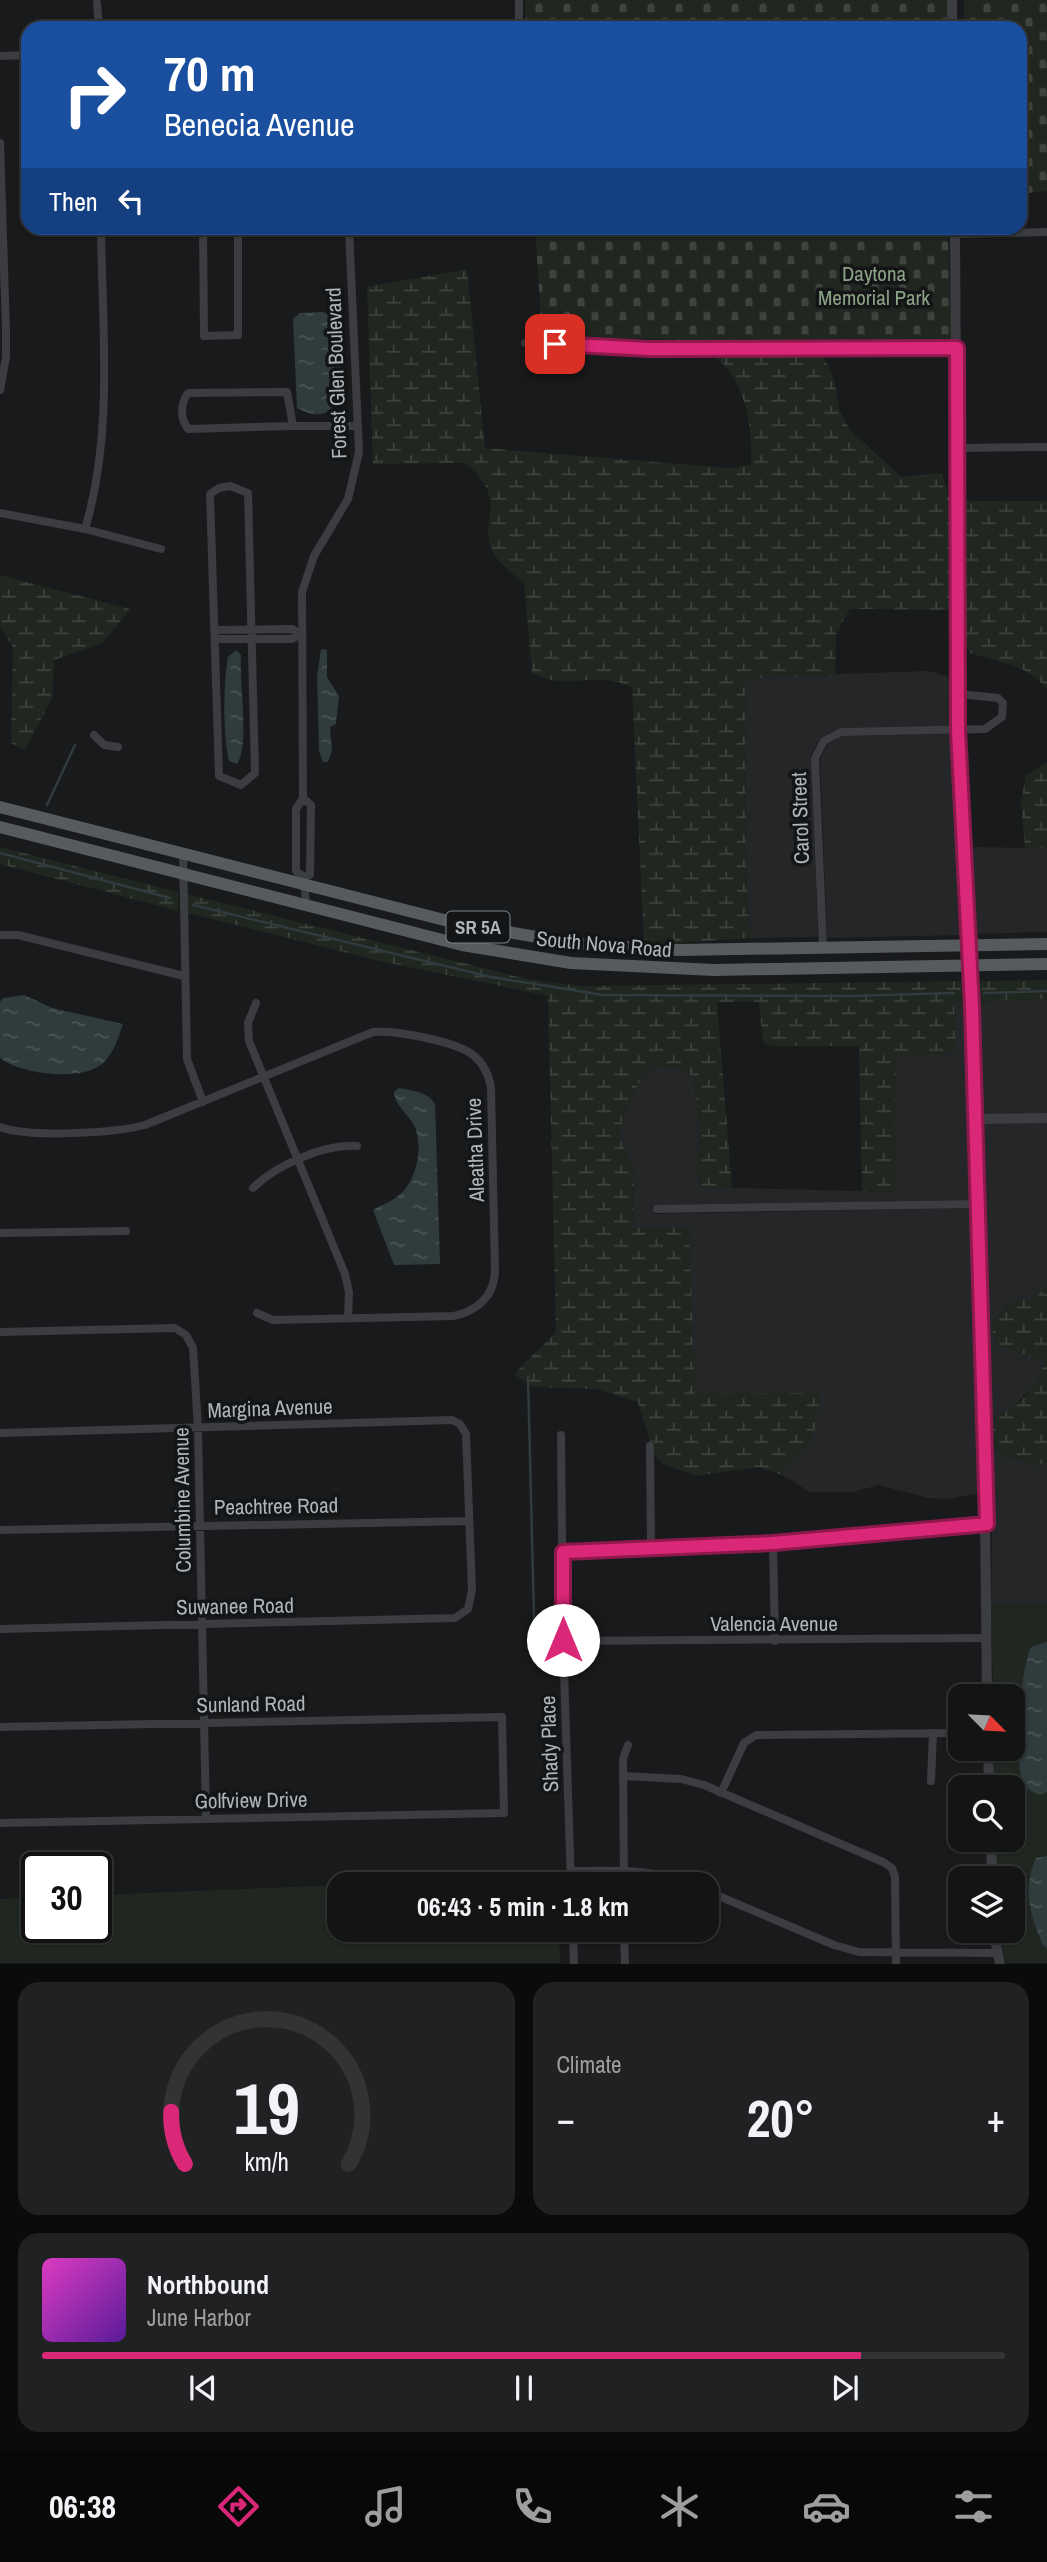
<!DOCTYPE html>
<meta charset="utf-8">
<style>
body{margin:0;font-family:"Archivo Narrow",sans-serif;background:#202122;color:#f1f3f6;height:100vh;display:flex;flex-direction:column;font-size:26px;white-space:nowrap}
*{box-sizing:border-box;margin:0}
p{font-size:23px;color:#9d9ea0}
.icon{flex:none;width:38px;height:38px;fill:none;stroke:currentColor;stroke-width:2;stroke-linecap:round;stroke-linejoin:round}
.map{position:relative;height:1964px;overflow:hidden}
.details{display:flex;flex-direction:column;gap:18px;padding:18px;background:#0a0b0b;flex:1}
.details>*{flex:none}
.guide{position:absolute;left:21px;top:21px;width:1006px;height:214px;border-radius:21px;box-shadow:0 2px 5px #0004,0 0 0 2px #323334;background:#1a4fa0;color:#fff;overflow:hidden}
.needle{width:46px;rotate:114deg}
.fabs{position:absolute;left:948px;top:1684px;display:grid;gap:14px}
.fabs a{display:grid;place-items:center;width:77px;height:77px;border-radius:14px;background:#131414;box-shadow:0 2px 5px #0004,0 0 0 2px #323334;font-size:35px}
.speed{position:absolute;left:21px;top:1852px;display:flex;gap:14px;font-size:35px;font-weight:700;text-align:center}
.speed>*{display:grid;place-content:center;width:91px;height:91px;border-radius:50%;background:#131414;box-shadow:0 2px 5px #0004,0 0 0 2px #323334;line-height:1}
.speed .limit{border:4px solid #111;border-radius:10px;background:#fff;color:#111}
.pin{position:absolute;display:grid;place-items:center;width:60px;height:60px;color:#fff;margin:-30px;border-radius:14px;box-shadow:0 4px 10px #0006}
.me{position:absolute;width:77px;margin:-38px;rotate:0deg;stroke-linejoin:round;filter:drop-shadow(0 0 5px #0008)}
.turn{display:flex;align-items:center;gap:24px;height:147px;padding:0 28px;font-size:32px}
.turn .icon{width:91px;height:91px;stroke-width:2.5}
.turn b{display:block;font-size:49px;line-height:60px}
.then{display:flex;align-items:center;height:66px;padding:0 28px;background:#0003;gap:14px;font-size:26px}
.big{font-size:52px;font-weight:700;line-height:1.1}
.details .card{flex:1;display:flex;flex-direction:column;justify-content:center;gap:10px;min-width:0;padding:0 24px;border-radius:21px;background:#202122}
.details .dial{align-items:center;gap:0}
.dial svg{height:182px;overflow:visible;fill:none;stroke:#323334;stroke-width:7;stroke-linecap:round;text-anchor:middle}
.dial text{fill:#f1f3f6;stroke:none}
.song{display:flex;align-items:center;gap:21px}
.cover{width:84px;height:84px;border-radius:10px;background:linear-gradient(135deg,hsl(310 70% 55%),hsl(270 70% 35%))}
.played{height:7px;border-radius:4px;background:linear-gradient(90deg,#db2777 85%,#323334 85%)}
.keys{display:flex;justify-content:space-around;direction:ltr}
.heat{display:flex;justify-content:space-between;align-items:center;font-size:38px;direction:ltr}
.details .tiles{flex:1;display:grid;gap:18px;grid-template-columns:1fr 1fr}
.card:last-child{grid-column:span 2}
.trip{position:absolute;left:327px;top:1872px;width:392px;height:70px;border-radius:21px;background:#131414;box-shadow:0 2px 5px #0004,0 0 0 2px #323334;font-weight:700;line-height:70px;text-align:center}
.menu{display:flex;height:112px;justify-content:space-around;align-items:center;background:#080808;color:#9d9ea0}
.menu .icon{width:49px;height:49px}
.menu .selected{color:#db2777}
.menu b{font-size:32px;color:#f1f3f6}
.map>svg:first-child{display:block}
</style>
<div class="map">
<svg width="1047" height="1964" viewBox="0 0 1047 1964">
<defs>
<pattern id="wetland-marsh" width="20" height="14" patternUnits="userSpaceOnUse" patternTransform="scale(1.75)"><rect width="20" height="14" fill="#202620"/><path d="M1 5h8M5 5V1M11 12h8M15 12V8" fill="none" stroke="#3e433e"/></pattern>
<pattern id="cemetery-stones" width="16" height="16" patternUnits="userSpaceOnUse" patternTransform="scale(1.75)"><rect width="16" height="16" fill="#202620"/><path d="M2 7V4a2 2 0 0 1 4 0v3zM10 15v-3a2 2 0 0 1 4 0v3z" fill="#3e433e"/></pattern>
<pattern id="water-ripples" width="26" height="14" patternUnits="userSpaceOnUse" patternTransform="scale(1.75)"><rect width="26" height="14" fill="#303b3e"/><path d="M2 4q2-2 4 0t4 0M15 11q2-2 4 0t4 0" fill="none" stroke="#4b5558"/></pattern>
</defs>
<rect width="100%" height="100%" fill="#191a1b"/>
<!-- built -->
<path fill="#252628" d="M929,671L947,676L954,693L952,726L841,728L821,738L811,755L818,937L750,938L746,870L745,677Z
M953,734L964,935L827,938L820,759L828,744L843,736Z
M969,847L1047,848V932L973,934Z
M1047,999V1114L979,1115L976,1001Z
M967,1001L973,1200L652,1206L654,1214L974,1208L980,1521L979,1493L948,1499L928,1498L879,1485L853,1492H810L784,1476V1471L794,1457L820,1393L694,1394L689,1228H633L634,1174L619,1134L626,1109L639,1082L652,1067L684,1069L694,1078L699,1124L698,1178L701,1187L894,1192L896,1056L954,1002Z
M1047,1122V1283L1038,1296L1005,1305L996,1344L1044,1360L1041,1379L1007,1413L1039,1465L1047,1461V1604H991L992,1528L980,1123Z"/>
<!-- green -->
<path fill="#202620" d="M1047,1603V1963H1006L999,1930H1013V1878H996L995,1839H1013V1787H994V1748H1013V1696H993L991,1604Z
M557,1877L558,1885H352Z
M339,1885L340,1930H559L560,1963H0V1899L37,1897V1927H96V1895Z"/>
<!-- wetland -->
<path fill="url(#wetland-marsh)" d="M467,269L485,448L728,468L751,465C753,428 745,372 708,353H822L834,379L840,411L850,430L902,477L942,473L950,501H954L953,610L850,609L836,634L835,676L745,678L746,870L750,938L644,945L632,688C599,668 567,693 532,673L524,583C515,575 503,567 496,557C473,523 514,503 465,463L373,464L367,287Z
M963,501H1047V689C1025,663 1000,663 970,653L963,642Z
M0,575L130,609L103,643L54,660L53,696L25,750L11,743L13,647L0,627Z
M1047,762V848H1025L1021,803L1026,775Z
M0,847L178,892V911L0,864Z
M187,894L527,979L581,986L966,981L967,1001L954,1002L956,1053L896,1056L894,1192L862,1191L859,1046H773L763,1043L759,1002H717L732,1188L701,1187L698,1178L699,1124L694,1078L684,1069L652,1068L639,1082L626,1109L619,1134L634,1174L633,1228L689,1227L695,1394L821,1393L813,1438L784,1471V1476L759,1467L696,1476L662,1464L654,1454V1442H650L638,1402L596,1389L532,1387L514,1374L556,1332L548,996L380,961L188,913Z
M1047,980V999L976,1001L975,981Z
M1047,1283V1461L1039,1465L1005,1457L992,1448L994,1417C1018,1409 1040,1385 1044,1361L996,1344L991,1325L1005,1305L1038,1296Z"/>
<!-- cemetery -->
<path fill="url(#cemetery-stones)" d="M525,0H947L948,28H526Z
M964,0H1047V191L1020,194V28H964Z
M535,228H948L951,342L820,344L542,336Z"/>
<!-- water -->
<path fill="url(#water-ripples)" d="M323,312L335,317C343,347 355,439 297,408L293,319L300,313Z
M321,649L327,650V677L339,696L336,724L330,727L332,751L328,762H323L319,751L317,676Z
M236,650L241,655C239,681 250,745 237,764L229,761C223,737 223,682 228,657Z
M24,995L52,1008L123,1024C118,1038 113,1057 99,1066C77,1081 21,1074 0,1058V1002L3,998Z
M399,1088C413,1091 427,1091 435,1104L440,1264L394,1265L373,1210C381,1205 391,1202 398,1196C417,1182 424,1146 414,1125C408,1114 394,1104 394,1092Z
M1047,1642V1792L1040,1795C1033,1792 1026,1789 1023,1782C1013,1755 1020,1673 1031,1647Z
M1047,1856V1948L1043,1945C1030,1915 1022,1889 1036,1858Z"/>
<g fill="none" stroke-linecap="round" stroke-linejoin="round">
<!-- stream -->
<path stroke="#303b3e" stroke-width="2.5" d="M47,805L75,745
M0,853L170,898
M193,905L491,977L603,995L850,996L954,993
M984,993L1047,991
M528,1377L535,1657"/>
<!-- minor -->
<path stroke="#3b3d40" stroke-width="8" d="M519,0V28
M97,3L99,28
M0,56L28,55
M0,143L6,330V357L0,390
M203,228L204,336L238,335V228
M955,234L1047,232
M525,343L649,349L957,348
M287,392L293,426L188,429C180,418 180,404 188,393Z
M293,426H357
M959,448L1047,447
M230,486L248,493L255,773L241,785L219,776L210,494L219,488Z
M0,513L85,529L161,549
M85,529C114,432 102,327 101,228
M214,630L292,629L300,634
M215,639H292L300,634
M94,735L104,745L118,747
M303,798L302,592L314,556L348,499L359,452L349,228
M183,853L187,1059L203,1102
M304,877L296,871V809L303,798L311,805L310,875L304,877L306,905
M0,935H18L184,976
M823,948L815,758L824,741L841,732L985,729L1002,717L1003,703L998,698L959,694
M256,1003L248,1023L249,1041L345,1274L349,1292L348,1318
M0,1127C28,1138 115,1133 145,1125L373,1032C395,1030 455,1041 473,1055C483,1063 489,1075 491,1088L495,1272C494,1296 477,1311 454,1316L273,1320L257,1313
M253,1188C276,1165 324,1144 357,1146
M657,1209L978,1204
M0,1233L126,1231
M0,1332L175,1328L186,1335L193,1348L198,1428L206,1818
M0,1433L452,1420L460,1424L466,1434L472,1590L468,1609L455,1618L0,1629
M561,1435L563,1641L571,1885
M650,1446L651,1547
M0,1530L469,1521
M773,1543L775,1641
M563,1552L773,1543L987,1524
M563,1641L986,1638
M0,1727L502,1717L504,1813L0,1823
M623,1776L681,1779L704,1785L883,1862L892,1868L895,1877L896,1964
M931,1781L933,1733
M721,1793L744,1743L756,1735L961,1733
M571,1871C612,1871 655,1868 693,1885
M624,1885L623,1759L628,1745
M707,1891L834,1945L859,1952L997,1953
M573,1930L574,1964
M624,1930L625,1964"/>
<!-- tertiary -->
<path stroke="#3b3d40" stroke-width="10" d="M952,0V28
M955,228L958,730L972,1007L983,1342L987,1696
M975,1119L1047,1118
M988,1748L989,1787
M991,1839L992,1878
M993,1930L1000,1964"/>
<!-- primary -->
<path stroke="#575a5f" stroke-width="12" d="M0,807L456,923L577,944L679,950L1047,944
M0,827L462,945L571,963L714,970L1047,964"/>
</g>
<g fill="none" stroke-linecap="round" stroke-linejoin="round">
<!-- route casing -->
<g stroke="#8e194d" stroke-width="18">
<path id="route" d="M555,344L649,349L957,348L958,730L972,1007L987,1524L773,1543L563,1552V1640"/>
</g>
<!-- route -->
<use href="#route" stroke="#db2777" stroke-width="12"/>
</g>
<g text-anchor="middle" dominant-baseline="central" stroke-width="7" stroke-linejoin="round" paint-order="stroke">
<!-- shield labels -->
<rect fill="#141516" stroke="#7f8489" stroke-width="2" x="446.5" y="911.5" width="63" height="31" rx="5"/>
<g font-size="19" font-weight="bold" fill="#adb4ba">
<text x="478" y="927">SR 5A</text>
</g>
<!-- park labels -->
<g font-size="21" fill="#8ba386" stroke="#141516">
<text x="874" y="273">Daytona<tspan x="874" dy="24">Memorial Park</tspan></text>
</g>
<!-- street labels -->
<g font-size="21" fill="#adb4ba" stroke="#141516">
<text transform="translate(336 373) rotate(-92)">Forest Glen Boulevard</text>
<text transform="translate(800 818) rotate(-92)">Carol Street</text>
<text transform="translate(604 944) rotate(5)">South Nova Road</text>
<text transform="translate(475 1150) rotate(-92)">Aleatha Drive</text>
<text transform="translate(270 1408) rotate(-2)">Margina Avenue</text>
<text transform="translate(182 1500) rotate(-91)">Columbine Avenue</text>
<text transform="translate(276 1506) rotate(-1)">Peachtree Road</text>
<text transform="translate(235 1606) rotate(-1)">Suwanee Road</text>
<text x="774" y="1623">Valencia Avenue</text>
<text transform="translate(251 1704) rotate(-1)">Sunland Road</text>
<text transform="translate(549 1744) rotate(-92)">Shady Place</text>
<text transform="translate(251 1800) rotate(-1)">Golfview Drive</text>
</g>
</g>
</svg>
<div class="fabs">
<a><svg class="needle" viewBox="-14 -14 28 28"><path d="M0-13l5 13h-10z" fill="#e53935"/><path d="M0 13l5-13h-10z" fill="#9d9ea0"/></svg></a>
<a><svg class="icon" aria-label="search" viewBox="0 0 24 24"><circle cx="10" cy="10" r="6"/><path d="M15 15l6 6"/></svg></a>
<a><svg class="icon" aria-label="layers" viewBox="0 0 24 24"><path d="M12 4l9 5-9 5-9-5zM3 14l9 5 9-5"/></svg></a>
</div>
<div class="speed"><div class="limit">30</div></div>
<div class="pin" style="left:555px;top:344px;background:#d93025"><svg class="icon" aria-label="arrive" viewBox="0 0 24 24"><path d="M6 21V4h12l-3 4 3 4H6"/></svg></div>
<svg class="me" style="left:563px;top:1640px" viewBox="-20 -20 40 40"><circle r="19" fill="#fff"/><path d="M0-13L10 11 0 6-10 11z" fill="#db2777"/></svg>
<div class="trip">06:43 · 5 min · 1.8 km</div>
<div class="guide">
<div class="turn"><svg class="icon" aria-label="right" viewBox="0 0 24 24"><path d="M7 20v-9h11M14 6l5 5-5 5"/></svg><div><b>70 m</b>Benecia Avenue</div></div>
<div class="then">Then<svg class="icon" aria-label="left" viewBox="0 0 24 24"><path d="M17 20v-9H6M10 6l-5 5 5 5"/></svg></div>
</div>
</div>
<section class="details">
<div class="tiles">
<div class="card dial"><svg viewBox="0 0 100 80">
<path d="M14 69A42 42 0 1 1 86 69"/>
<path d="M14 69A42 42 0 0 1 8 46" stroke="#db2777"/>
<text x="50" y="56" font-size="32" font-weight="700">19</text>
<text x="50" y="72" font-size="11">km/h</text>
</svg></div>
<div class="card"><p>Climate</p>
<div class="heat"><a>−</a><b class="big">20°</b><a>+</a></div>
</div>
<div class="card">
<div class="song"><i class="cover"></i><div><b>Northbound</b><p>June Harbor</p></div></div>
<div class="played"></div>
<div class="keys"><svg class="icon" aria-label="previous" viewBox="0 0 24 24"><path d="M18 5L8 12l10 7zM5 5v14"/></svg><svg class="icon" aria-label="pause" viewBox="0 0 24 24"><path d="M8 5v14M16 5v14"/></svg><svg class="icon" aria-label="next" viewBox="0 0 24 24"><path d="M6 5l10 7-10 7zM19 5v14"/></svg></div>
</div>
</div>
</section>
<nav class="menu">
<b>06:38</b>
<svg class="icon selected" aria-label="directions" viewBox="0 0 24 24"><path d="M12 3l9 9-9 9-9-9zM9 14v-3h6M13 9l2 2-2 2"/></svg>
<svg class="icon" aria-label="music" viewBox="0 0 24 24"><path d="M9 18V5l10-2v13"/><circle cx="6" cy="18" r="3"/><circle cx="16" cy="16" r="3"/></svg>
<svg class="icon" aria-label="phone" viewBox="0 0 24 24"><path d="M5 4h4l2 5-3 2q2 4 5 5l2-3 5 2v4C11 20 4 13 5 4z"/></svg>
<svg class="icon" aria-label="climate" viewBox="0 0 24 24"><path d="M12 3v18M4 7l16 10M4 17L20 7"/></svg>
<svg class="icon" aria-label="car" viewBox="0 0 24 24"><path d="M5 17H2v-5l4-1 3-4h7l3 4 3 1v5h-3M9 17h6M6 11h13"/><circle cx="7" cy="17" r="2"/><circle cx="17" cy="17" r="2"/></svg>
<svg class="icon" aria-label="filters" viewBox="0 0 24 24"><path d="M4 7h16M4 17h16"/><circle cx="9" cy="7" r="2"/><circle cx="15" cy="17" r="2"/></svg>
</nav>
